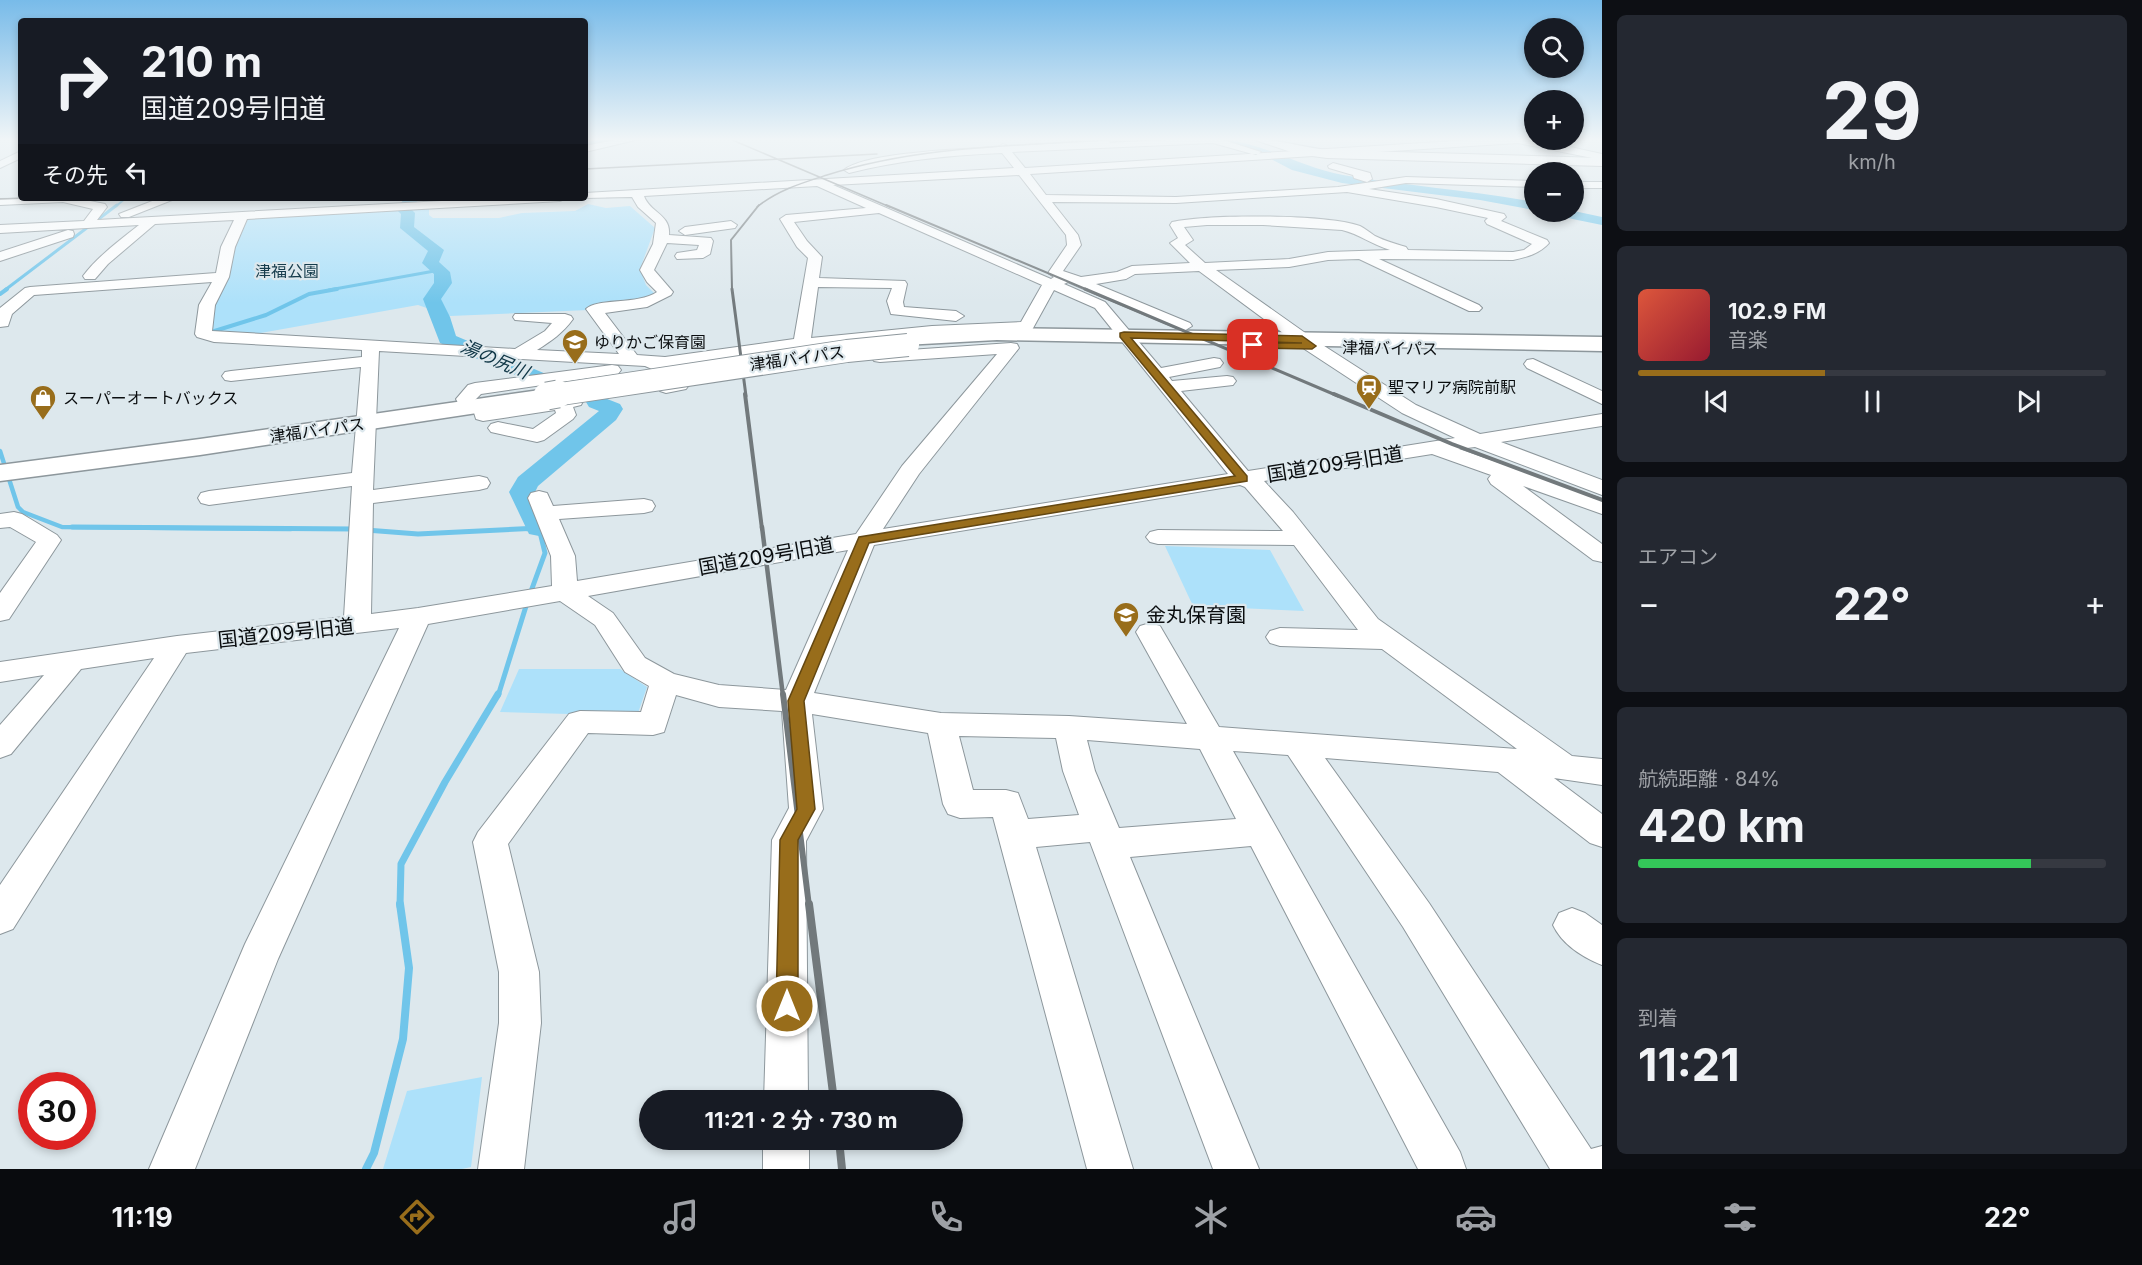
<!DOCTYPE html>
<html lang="ja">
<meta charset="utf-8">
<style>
body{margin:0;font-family:Inter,"Noto Sans JP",sans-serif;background:#242831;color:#f1f3f6;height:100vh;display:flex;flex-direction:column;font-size:22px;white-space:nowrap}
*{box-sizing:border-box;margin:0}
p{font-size:20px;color:#9ea1a6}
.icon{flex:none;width:33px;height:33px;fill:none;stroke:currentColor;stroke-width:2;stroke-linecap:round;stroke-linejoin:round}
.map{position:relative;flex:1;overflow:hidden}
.sheet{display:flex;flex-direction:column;gap:15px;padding:15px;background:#0d0f14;width:540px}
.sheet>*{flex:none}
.guide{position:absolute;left:18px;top:18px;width:570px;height:183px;border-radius:6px;box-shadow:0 3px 9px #0003;background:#171b24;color:#f1f3f6;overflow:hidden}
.tools{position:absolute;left:1524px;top:18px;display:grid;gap:12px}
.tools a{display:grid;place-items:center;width:60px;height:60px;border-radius:50%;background:#171b24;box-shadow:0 3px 9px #0003;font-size:30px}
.speed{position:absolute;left:18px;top:1072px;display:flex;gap:12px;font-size:30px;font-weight:700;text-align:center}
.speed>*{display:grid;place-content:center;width:78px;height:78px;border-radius:50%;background:#171b24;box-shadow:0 3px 9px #0003;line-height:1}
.speed .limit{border:9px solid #d22;background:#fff;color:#111}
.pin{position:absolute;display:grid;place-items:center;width:51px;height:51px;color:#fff;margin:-26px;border-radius:12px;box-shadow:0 3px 9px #0006}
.me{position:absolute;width:66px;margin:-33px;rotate:0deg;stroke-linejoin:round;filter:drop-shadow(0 0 4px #0008)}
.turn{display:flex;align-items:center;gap:21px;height:126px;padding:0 24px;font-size:27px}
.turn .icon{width:78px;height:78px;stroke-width:2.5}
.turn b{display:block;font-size:42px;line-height:51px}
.then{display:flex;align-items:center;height:57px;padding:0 24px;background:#0003;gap:12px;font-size:22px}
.big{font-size:45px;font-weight:700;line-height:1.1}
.sheet .widget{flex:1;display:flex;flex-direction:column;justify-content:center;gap:9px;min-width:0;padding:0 21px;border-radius:9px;background:#242831}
.sheet .dial{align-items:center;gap:0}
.dial b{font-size:78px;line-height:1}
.song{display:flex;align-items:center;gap:18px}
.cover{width:72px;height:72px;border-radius:9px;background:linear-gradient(135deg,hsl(10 70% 55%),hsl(350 70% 35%))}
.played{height:6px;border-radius:3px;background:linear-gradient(90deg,#986d1b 40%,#363941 40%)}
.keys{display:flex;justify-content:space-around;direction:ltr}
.heat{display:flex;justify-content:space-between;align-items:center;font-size:33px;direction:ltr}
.charge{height:9px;border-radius:4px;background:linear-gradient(90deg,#34c759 84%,#363941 0)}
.trip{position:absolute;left:639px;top:1090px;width:324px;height:60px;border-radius:30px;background:#171b24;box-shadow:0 3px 9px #0003;font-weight:700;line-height:60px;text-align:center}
.menu{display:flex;height:96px;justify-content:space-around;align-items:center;background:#090b0e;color:#9ea1a6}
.menu .icon{width:42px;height:42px}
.menu .current{color:#986d1b}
.menu b{font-size:27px;color:#f1f3f6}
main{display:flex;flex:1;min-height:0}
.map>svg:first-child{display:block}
</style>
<main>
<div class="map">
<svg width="1602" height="1169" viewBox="0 0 1602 1169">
<rect width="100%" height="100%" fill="#dde8ed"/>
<!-- green -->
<path fill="#ade1fa" d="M588,204L606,208L630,206L655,228L640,269L646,285L654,293L649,299L588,310L450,316L418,305L255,334H210L211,305L248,218L429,207V215L433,218H499L522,213L575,211Z
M1165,546L1270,550L1304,611L1193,606Z
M519,669H620L647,687L637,716L500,712Z
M482,1077L471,1167L462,1169H383L407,1091Z"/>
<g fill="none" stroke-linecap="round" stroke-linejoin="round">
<!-- stream-far6 -->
<path stroke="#70c5ea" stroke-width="2" d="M115,207L126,198"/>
<!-- stream-far5 -->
<path stroke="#70c5ea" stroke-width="3" d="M5,290L117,205
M329,290L440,270"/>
<!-- stream-far4 -->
<path stroke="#70c5ea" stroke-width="4" d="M0,294L7,289
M208,333L266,315L309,294L337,289"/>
<!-- stream-far3 -->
<path stroke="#70c5ea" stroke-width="4.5" d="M0,451L18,507L23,512L62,527L291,529
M527,529H539"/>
<!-- stream-far2 -->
<path stroke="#70c5ea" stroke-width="5" d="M72,527L354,529
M366,530L418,534L539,528L545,553L530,594
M498,696L527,603"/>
<!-- stream-far1 -->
<path stroke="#70c5ea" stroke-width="7" d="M400,906L401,864L445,782L498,694"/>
<!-- stream -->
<path stroke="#70c5ea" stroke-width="8" d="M366,1169L374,1153L403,1039L409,968L400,904"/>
<!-- river -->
<path fill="#70c5ea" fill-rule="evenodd" d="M600,139H620L585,149V143Z
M1212,139C1258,139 1298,167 1343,175C1406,186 1471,190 1534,202V210L1480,200L1342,183L1292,170L1265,156Z
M405,198H421L410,208L415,213L414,227L444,250L439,262L450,272L452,283L441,299L450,317L456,336L546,374L550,378L546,382L539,384L532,382L440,343L423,299L434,283V274L422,263L428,251L400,228L401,214L396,209Z
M1574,211L1602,217V225L1553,215L1551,212Z
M597,395L620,404L623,409L616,420L538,486L535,492L553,528L549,534L539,536L529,534L509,492L518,477L599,411L589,407L586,402L589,397Z"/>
<!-- minor casing -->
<g stroke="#8d979c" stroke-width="2">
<path id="minor" d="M620,139H640L585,152V146Z
M1148,139H1220L1261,152L1256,155L1213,143L1012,152L1025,168L1487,139H1534L1602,154V160L1518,143L1030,174L1046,195L1176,197L1338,187L1406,177L1534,181V187L1406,183L1369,189L1436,199L1504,214L1506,217L1501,221L1547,240L1549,243C1539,254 1527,257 1513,260L1379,259L1479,305L1482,308L1479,311H1469L1359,259L1328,260L1289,267L1216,270L1318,342L1416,405L1480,434L1602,414V426L1501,442L1602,480V495L1475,447L1459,449L1602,499V514L1523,486L1602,544V562L1593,560L1491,484L1488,479L1491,475L1432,454L1264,481L1293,512L1378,619L1572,756L1602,759V785L1554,778L1602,814V847L1590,843L1498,772L1325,758L1429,903L1591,1149L1602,1146V1169H1550L1403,927L1288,755L1233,751L1460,1152L1466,1169H1418L1251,846L1130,857L1259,1169H1213L1090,842L1036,847L1133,1169H1087L993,817L960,818L948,814L943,804L928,733L812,714L823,809L806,841L808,1101H764L772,840L789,808L782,711L719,707L676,695L664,732L653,735L588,733L508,844L539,972L541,1023L524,1169H478L499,1023V972L473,842L478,832L569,714L580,711L641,712L649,686L625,672L595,625L560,601L428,624L278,959L195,1169H149L245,944L399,628L186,653L13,929L0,934V885L154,658L81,669L11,754L0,758V725L44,675L0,682V662L177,636L344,617L352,486L209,505L201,503L198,498L201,493L209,491L352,473L361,367L231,381L225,380L222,376L225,372L231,371L362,357V350L214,342L197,337L195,334L199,305L212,282L34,295L12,314L8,326L0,327V308L25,288L30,287L216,273L221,247L234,220L155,224L108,264L95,279H85L83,276C98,256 119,241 139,225L0,233V225L84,221L93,209L63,202L0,205V199L75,198L105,204L107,207L97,220L497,198H566L560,201L247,219L235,247L229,277L215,305L212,331L515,349L545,331L552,323L515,320L513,317L515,314H565L571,316L573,319C563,333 551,341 537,350L619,354L586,309C596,298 638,305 657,292L647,282L640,270L653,244L656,223L638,207L632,197L581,198H585V193L1014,168L1002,153C950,155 900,160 849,173L844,170C866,152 967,149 998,147L1003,144L1008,146ZM1019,175L1066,235L1067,245L1048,273L1054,277L1051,279L833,185ZM817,186L866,208L786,215L780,219L797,247L808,258L794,339L665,357L637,355L605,313L647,307L671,295L673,292L654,270L667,243L699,245L697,250L677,253L675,256L677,259L703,258L710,254L713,241L711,238L669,235C671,214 650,213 644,196ZM1347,192L1436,207L1488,218L1485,221L1487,224L1532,244L1524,250L1513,252L1408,250L1406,247C1396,244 1385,241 1375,236C1370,233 1366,229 1360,226C1326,214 1207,214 1172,222L1170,225L1178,238L1170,243L1190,263L1132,266L1117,272L1081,277L1063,271L1081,245L1078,235L1052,202L1176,203ZM879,213L1042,285L1021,322L932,326L811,338L818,287L892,288L887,301L891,314L956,321L964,316L956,311L904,307L903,302L907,284L905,281L819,278L822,257L807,241L794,222ZM1207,225H1263L1342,230C1359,234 1373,245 1390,250L1328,252L1289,259L1205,263L1185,245L1193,240L1184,227ZM1199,271L1306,350L1402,413L1455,438L1248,471L1181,391L1233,385L1236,381L1233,377L1227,376L1172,381L1169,377L1220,367L1223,363L1220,359L1214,358L1161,368L1105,302L1064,284L1068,282L1077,286L1184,331L1192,326L1190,323L1096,284L1126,279L1135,274ZM1054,290L1095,308L1228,474L883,529L919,474L1019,348L1017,344L1011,343L880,352L874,353L871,357L874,361L880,362L997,354L902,466L856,534L577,581L575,556L559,519L644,513L652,511L655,506L652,501L644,499L553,506L547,493L539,491L531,493L528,498L551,556L552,586L418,608L371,614L373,503L479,490L487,488L490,483L487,478L479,476L373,490L379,351L645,366L652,369L663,368L669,381L660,383L657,387L660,391L666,393L686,389L689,385L679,365L798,349L804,359H816L819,355L813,347L932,336L1032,330ZM1240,485L1245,487L1283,531L1158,530L1150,532L1146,537L1150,542L1158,544L1294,545L1358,630L1280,628L1270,631L1266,637L1270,643L1280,646L1382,649L1517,749L1219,727L1160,626L1150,623L1140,626L1136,632L1187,724L1069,716L941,713L814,693L874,545ZM848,550L786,690L719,685L674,674L645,658L613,613L588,596ZM959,736L1056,738L1063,771L1079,815L1028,819L1018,793L1006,790H973ZM1087,740L1200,749L1236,819L1119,828L1095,771Z
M21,151V158L0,168V161Z
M1333,163L1370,173L1372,179L1367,182L1354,178L1353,175L1329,168L1328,166Z
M1574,182H1602V188H1574Z
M160,198H177L129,217H121L119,214Z
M731,221L737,225L735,228L685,235L679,231L685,227Z
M68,230L73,231L74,234L73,237L0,261V252Z
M1533,359L1602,391V404L1527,368L1524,364L1527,360Z
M612,365L618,366L621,370L618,374L481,394L474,401H486L490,408L574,395L581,397L583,401L581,405L573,407L576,415L573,419L544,440L537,442L491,432L488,428L491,424L498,422L533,429L556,413L555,410L483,421L476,419L471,403H458L456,399L468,385L475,383Z
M14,512L22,514L57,535L61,540L9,619L0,621V593L36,542L10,527L0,528V514Z
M1572,908L1585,913L1602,925V965C1582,957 1562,944 1553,925L1559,913Z
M763,1140H809V1169H763Z"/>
</g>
<!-- major casing -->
<g stroke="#8d979c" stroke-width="2">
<path id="major" d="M1252,139C1278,139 1302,147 1327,150L1602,158V166L1327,158L1297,154Z"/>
</g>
<!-- highway casing -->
<g stroke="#8d979c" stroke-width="3">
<path id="highway" d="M997,328L1602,337V351L997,340L904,345L896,344L893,339L896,334L904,333Z
M547,389L556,391L559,396L556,401L200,455L0,481V465L200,439Z"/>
</g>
<!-- minor -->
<use href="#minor" fill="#fff" fill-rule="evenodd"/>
<!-- major -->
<use href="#major" fill="#fff" fill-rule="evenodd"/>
<!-- highway -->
<use href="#highway" fill="#fff" fill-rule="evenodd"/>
<!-- rail-far6 -->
<path stroke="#72797c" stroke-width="1.5" d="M730,139L890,207
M1110,142L1173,139
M585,169L877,154
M0,199L28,198
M757,207C778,190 802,183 827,175C921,145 1021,146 1118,139"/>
<!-- rail-far5 -->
<path stroke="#72797c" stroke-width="2" d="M886,205L1088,290
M732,290L731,240L759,205"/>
<!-- rail-far4 -->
<path stroke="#72797c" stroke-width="3" d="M732,289L746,396
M1085,289L1338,396"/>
<!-- rail-far3 -->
<path stroke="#72797c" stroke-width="4" d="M745,394L762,529
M1334,394L1452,444L1602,500"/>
<!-- rail-far2 -->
<path stroke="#72797c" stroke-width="4.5" d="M762,527L783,696"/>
<!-- rail-far1 -->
<path stroke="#72797c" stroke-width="6" d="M783,694L809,906"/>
<!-- rail -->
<path stroke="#72797c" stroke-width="8" d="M809,904L834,1101
M839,1140L842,1169"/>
<!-- highway-bridge-far1 casing -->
<g stroke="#8d979c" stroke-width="24" stroke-linecap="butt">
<path id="highway-bridge-far1" d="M548,396L847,351L908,345"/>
</g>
<!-- highway-bridge casing -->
<g stroke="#8d979c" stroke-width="29" stroke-linecap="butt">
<path id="highway-bridge" d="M547,396L558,394"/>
</g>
<!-- highway-bridge-far1 -->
<use href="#highway-bridge-far1" stroke="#fff" stroke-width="22"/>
<!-- highway-bridge -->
<use href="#highway-bridge" stroke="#fff" stroke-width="27"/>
</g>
<!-- sky -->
<linearGradient id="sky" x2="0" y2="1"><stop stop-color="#78bbe9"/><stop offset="0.46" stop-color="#f0f5f7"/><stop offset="1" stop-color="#f0f5f7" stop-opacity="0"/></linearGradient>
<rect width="1602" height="303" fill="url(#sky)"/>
<!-- route -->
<path fill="#986d1b" stroke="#634712" stroke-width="1.5" d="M1124,332L1302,336L1316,346L1312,349L1253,348L1250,347V343H1302L1131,338L1247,476V481L869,543L804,701L815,809L798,840V1006L795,1014L787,1017L779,1014L776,1006L780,840L797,809L788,701L859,537L1235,476L1120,337V333Z"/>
<!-- icons -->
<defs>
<g id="school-pin" transform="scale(1.35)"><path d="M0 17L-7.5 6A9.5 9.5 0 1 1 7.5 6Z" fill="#986d1b" stroke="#dde8ed"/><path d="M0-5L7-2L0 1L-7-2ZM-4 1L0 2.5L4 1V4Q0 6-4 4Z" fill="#fff"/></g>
<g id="station-pin" transform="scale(1.35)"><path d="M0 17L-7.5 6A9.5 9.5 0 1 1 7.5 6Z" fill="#986d1b" stroke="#dde8ed"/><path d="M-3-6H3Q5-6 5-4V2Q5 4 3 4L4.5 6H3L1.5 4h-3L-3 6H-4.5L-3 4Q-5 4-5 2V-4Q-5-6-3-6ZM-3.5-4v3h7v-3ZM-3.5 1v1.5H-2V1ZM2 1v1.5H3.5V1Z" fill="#fff"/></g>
<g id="shop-pin" transform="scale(1.35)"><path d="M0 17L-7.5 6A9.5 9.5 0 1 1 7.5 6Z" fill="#986d1b" stroke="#dde8ed"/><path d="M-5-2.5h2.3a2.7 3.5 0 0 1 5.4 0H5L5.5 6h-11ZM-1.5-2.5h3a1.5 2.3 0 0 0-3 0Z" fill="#fff"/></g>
</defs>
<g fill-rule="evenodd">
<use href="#school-pin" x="575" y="342"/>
<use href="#station-pin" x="1369" y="387"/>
<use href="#shop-pin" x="43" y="398"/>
<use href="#school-pin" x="1126" y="615"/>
</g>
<g text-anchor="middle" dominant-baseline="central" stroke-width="4.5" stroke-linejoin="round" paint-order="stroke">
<!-- far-park labels -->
<g font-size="16" fill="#163c4c" stroke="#dde8ed">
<text x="287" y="271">津福公園</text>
</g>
<!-- far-poi labels -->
<g font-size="16" fill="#0a0d0f" stroke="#dde8ed" text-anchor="start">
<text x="594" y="342">ゆりかご保育園</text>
<text x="1388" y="387">聖マリア病院前駅</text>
<text x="63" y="398">スーパーオートバックス</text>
</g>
<!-- far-street labels -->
<g font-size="16" fill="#0a0d0f" stroke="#dde8ed">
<text transform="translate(1390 348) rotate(1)">津福バイパス</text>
<text transform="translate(797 358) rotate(-8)">津福バイパス</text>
<text transform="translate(317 430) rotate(-8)">津福バイパス</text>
</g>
<!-- far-water labels -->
<g font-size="18" font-style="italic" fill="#0d3444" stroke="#dde8ed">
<text transform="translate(495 359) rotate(23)">湯の尻川</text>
</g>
<!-- street labels -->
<g font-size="20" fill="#0a0d0f" stroke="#dde8ed">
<text transform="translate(1335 464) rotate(-9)">国道209号旧道</text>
<text transform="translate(766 556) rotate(-10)">国道209号旧道</text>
<text transform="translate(286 633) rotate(-6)">国道209号旧道</text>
</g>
<!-- poi labels -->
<g font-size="20" fill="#0a0d0f" stroke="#dde8ed" text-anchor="start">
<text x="1146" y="615">金丸保育園</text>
</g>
</g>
</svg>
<div class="tools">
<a><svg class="icon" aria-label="search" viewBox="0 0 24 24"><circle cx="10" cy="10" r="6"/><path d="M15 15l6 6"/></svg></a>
<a>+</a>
<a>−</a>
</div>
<div class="speed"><div class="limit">30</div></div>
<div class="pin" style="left:1253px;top:345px;background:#d93025"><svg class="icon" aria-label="arrive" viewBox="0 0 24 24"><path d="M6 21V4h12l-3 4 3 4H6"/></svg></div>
<svg class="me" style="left:787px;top:1006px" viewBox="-20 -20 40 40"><circle r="17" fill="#986d1b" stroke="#fff" stroke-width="3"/><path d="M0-11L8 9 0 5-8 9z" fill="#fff"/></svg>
<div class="trip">11:21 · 2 分 · 730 m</div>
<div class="guide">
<div class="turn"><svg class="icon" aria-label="right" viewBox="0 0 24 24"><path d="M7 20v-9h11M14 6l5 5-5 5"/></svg><div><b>210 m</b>国道209号旧道</div></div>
<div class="then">その先<svg class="icon" aria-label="left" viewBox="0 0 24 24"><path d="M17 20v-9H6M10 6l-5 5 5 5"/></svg></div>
</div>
</div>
<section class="sheet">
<div class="widget dial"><b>29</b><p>km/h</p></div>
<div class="widget">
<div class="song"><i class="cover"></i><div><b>102.9 FM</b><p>音楽</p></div></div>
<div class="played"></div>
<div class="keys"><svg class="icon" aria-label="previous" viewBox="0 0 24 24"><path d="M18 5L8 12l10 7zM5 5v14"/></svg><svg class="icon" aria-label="pause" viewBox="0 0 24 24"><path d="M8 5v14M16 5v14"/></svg><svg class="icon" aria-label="next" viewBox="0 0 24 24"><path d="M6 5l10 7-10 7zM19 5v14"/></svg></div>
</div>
<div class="widget"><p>エアコン</p>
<div class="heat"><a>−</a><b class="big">22°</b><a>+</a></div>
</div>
<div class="widget"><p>航続距離 · 84%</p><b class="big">420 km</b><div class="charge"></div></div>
<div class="widget"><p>到着</p><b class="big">11:21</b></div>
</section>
</main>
<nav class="menu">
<b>11:19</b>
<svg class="icon current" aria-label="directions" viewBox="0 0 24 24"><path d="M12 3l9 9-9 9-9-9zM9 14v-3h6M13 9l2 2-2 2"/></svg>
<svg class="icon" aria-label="music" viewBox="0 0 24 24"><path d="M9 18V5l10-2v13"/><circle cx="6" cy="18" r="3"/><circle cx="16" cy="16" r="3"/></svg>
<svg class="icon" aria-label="phone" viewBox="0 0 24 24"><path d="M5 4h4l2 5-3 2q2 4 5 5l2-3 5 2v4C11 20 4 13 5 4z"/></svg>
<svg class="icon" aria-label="climate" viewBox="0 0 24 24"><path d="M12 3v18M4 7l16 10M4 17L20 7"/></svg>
<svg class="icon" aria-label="car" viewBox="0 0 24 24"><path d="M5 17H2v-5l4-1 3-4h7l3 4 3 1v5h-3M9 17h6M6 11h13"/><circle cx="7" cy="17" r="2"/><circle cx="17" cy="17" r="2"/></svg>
<svg class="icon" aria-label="filters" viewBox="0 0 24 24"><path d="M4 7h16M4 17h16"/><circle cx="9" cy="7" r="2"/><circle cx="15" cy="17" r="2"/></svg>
<b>22°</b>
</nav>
